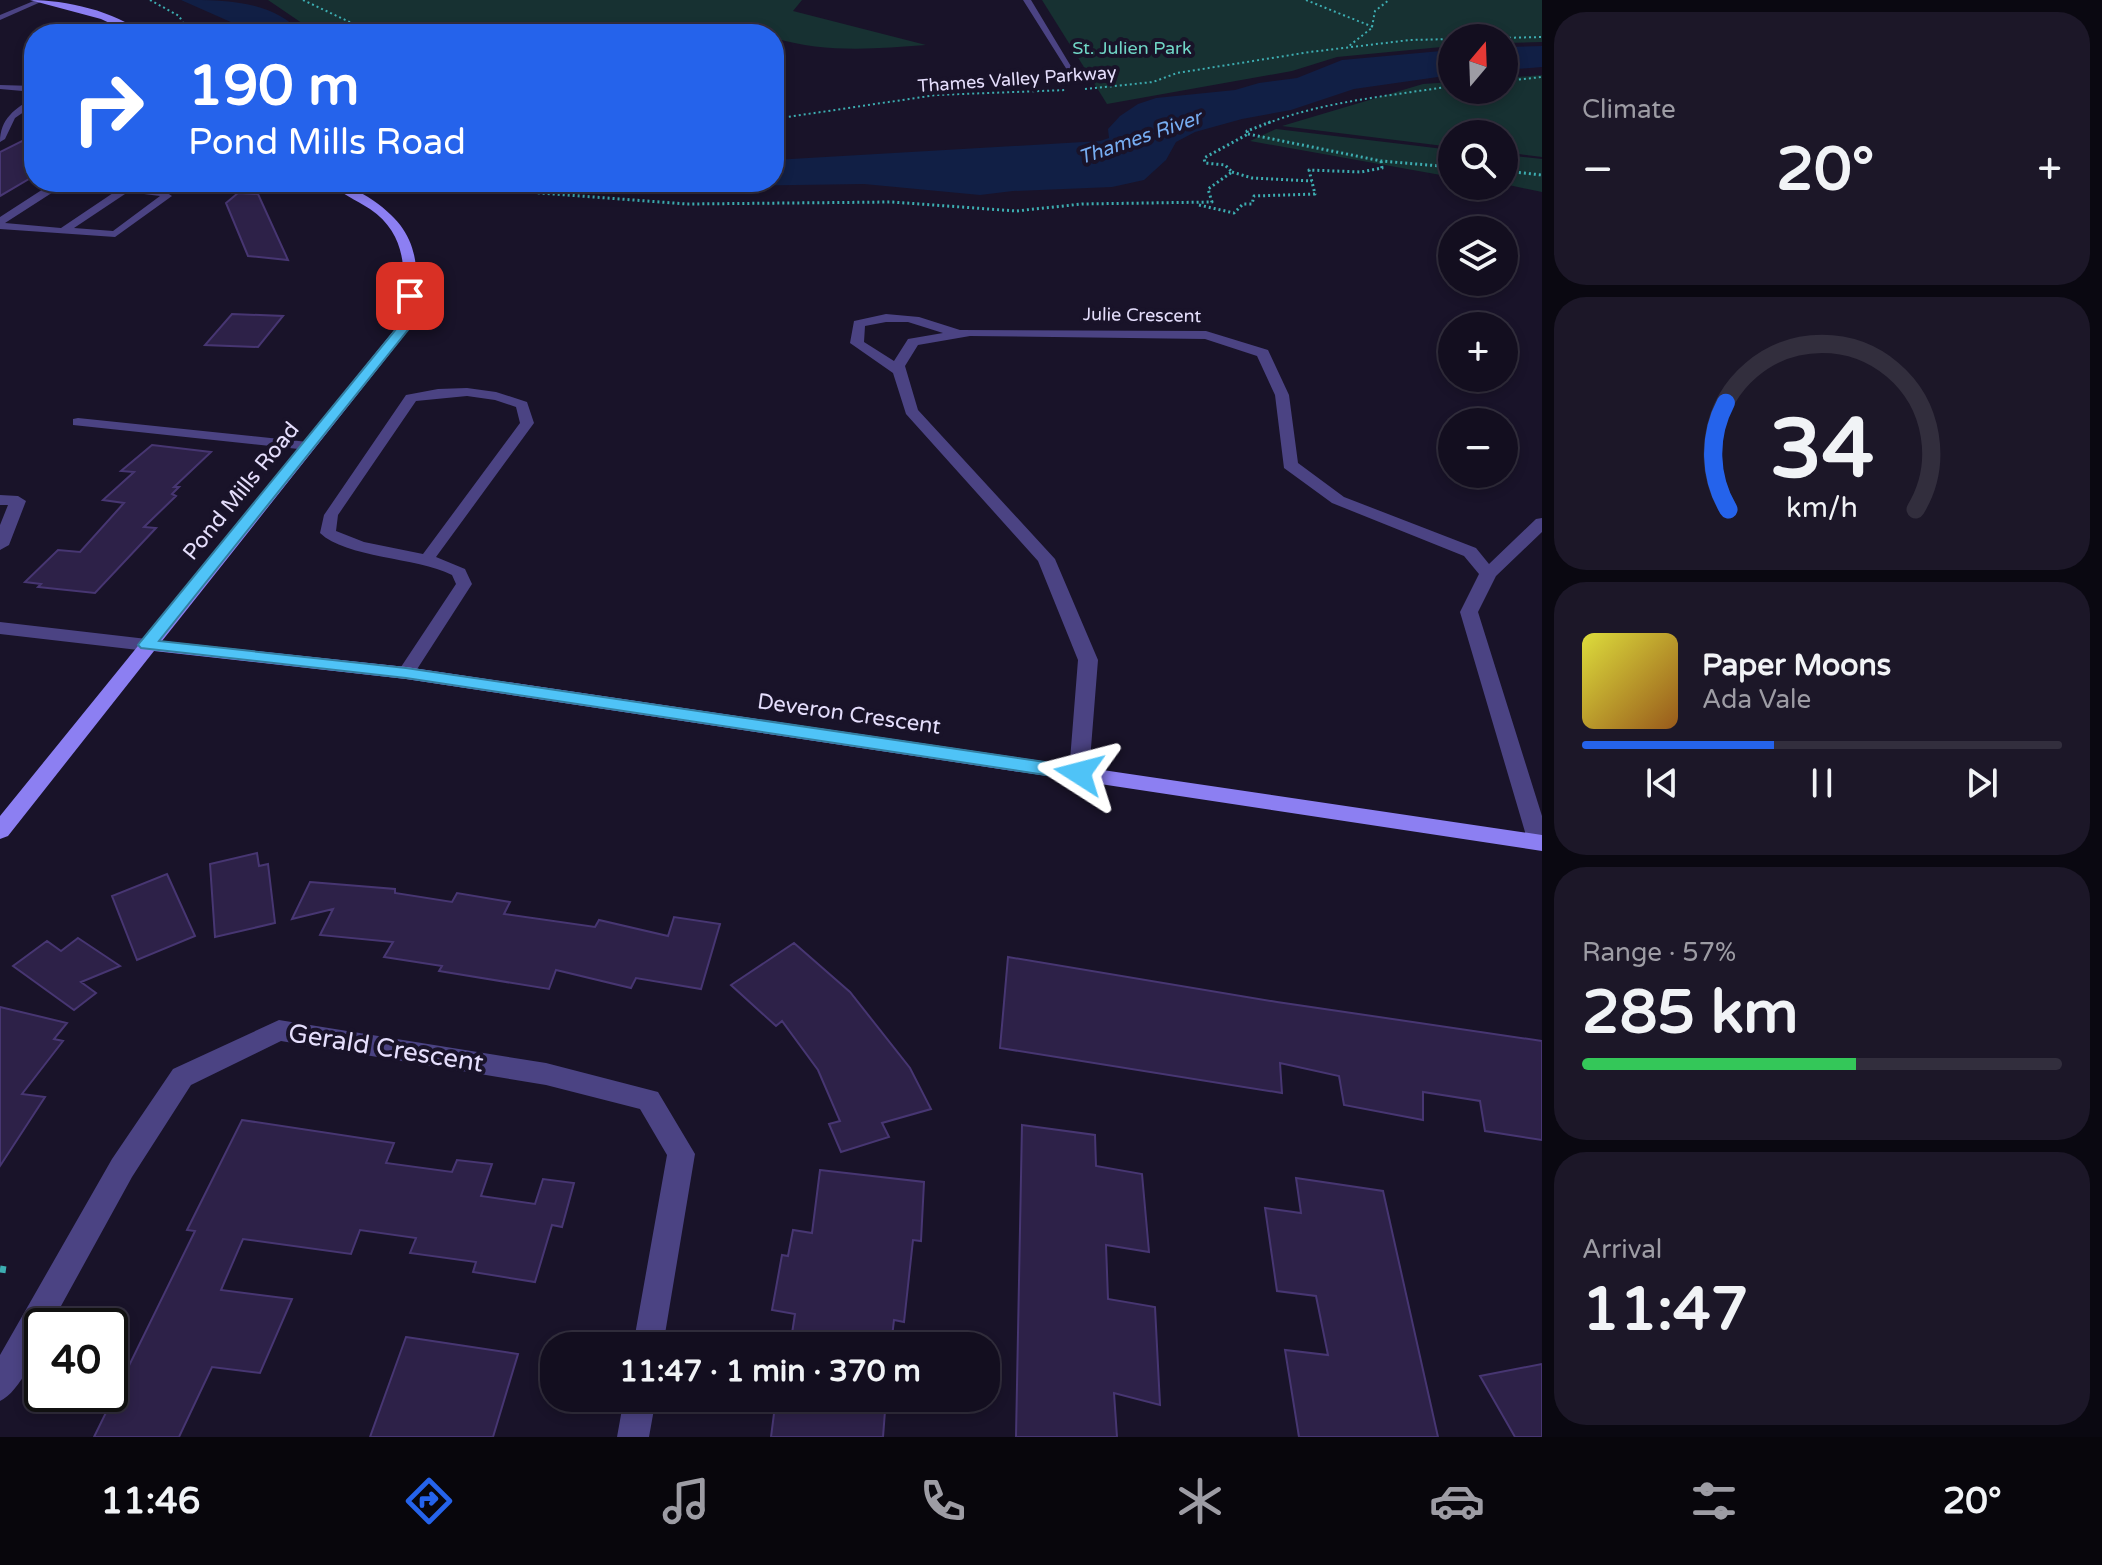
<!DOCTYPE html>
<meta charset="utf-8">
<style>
body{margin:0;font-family:"Varela Round",sans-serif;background:#1c1728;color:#f1f3f6;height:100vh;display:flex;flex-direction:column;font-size:30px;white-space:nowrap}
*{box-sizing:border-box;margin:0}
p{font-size:26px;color:#9d9ca4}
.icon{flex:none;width:44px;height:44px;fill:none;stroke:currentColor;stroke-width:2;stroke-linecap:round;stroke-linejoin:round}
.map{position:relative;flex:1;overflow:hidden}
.details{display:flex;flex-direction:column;gap:12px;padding:12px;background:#0a0811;width:560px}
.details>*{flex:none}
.top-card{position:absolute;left:24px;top:24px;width:760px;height:168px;border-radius:32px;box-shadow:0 4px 12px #0003,0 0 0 2px #322e3d;background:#2563eb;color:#fff;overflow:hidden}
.needle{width:52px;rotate:19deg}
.tools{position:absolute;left:1438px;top:24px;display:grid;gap:16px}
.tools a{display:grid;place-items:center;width:80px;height:80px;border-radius:50%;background:#130e1f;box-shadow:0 4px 12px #0003,0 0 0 2px #322e3d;font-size:40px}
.speed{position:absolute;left:24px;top:1308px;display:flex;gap:16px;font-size:40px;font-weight:700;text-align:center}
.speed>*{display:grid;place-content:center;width:104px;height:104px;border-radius:50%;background:#130e1f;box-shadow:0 4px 12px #0003,0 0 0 2px #322e3d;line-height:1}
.speed .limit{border:4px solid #111;border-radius:12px;background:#fff;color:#111}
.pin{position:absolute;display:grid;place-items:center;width:68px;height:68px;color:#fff;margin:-34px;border-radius:16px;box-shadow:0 4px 12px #0006}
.me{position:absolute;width:88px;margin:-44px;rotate:279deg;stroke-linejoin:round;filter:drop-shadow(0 0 6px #0008)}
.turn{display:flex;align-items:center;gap:28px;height:168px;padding:0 32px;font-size:36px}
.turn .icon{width:104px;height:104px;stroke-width:2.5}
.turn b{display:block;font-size:56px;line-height:68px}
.big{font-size:60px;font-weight:800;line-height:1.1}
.details .card{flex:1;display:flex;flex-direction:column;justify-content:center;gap:12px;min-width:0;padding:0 28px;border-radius:32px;background:#1c1728}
.details .dial{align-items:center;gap:0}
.dial svg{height:208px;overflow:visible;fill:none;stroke:#322e3d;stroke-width:7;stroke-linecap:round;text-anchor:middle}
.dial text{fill:#f1f3f6;stroke:none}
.song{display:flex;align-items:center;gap:24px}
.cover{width:96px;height:96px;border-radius:12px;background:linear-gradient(135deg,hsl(60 70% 55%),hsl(30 70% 35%))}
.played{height:8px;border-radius:4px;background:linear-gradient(90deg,#2563eb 40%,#322e3d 40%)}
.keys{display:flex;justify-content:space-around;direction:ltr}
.heat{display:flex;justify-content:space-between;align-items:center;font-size:44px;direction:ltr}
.charge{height:12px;border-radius:6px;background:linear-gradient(90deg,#34c759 57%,#322e3d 0)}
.trip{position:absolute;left:540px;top:1332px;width:460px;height:80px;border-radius:32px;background:#130e1f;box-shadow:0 4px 12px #0003,0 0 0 2px #322e3d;font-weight:800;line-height:80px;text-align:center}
.tabs{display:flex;height:128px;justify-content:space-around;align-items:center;background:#08060c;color:#9d9ca4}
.tabs .icon{width:56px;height:56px}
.tabs .active{color:#2563eb}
.tabs b{font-size:36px;color:#f1f3f6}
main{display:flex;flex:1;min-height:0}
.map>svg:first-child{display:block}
</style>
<main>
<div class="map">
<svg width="1542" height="1437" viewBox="0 0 1542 1437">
<rect width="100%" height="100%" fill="#191329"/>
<!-- green -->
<path fill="#173132" d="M268,0H802L793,11L926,45C874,49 825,53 774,38V34H761L727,24L698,30L697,34H318Z
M1042,0H1542V42L1504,43V38H1452V46L1337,57L1292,71L1107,104Z
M1542,75V157L1504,152V134H1452V147L1282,126L1423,84L1452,82V90H1504V78Z
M1276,129L1452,150V177L1250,141Z
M1504,155L1542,159V192L1504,184Z"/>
<!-- water -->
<path fill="#111f45" d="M181,0C226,0 273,0 302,34H243L233,23Z
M1542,46V67L1504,70V47Z
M1452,50V75L1354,89L1291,110L1242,119L1195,132L1176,142L1166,160L1144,180L1112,187L1013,191L980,195L864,184L728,186L647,182H774V160L1100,141L1109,138L1108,129L1120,116L1138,104L1156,98L1235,90L1259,83L1297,78L1342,60Z"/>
<!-- building -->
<path fill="#2d2148" stroke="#473672" stroke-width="2" d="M34,135V176L0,196V152Z
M238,193L258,194L288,260L248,256L226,203Z
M232,314L283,316L258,347L205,345Z
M152,445L211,452L174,487H179L172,494L176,496L144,527L156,528L95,593L38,587L41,584L25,582L58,550L80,552L124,503L103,500L134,472L121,471Z
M257,853L259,866L268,864L275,923L215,937L210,864Z
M167,874L195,936L137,960L112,896Z
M310,882L395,889V893L452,902L457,893L510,902L504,914L595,927L599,920L668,936L674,917L720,924L701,989L636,978L631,988L556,970L549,989L439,971L442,966L384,957L393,942L320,935L333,909L292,919Z
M78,938L120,966L81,982L96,993L74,1010L13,966L47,941L61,951Z
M794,943L850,992L910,1068L931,1109L882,1123L889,1137L841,1152L829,1124L840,1121L818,1070L782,1021L776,1026L731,985Z
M1008,957L1277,1002L1542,1041V1140L1485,1131L1480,1101L1423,1092V1120L1344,1105L1339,1076L1280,1063L1282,1093L1000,1048Z
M0,1007L67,1023L54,1039L63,1041L22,1094L45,1097L0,1166Z
M242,1120L394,1143L386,1163L452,1172L457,1160L492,1164L481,1196L535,1204L543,1179L574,1183L562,1227L552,1225L535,1282L473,1272L476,1262L410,1253L416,1238L360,1230L351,1254L243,1239L221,1290L292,1299L260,1373L212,1367L179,1437H94L195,1231L187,1230Z
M1022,1125L1095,1135L1096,1166L1142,1174L1149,1252L1106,1245L1108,1299L1155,1307L1160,1405L1114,1393L1117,1437H1016Z
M820,1170L924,1182L921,1241L913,1240L904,1322L894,1320L891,1346H790L795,1314L772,1310L782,1255L788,1256L793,1230L812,1233Z
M1296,1178L1383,1191L1438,1437H1299L1285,1350L1328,1355L1316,1296L1277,1291L1265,1208L1301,1213Z
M406,1337L518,1354L493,1437H370Z
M1542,1364V1437H1515L1480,1376Z
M776,1398H886L883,1437H771Z"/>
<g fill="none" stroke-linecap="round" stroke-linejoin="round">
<!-- path-far2 -->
<path stroke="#3dadb1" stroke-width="2" stroke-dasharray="2 3" stroke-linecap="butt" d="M150,0L179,16L186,28L195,34
M303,0L375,34
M1306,0L1373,27L1349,46
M1372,27L1375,11L1389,0
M1499,38L1542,37
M1504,81L1542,77
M1085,89L1153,82L1177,73L1310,52L1410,40L1452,39
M774,119L936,95L1067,90
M1268,123C1326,101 1390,96 1452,86"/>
<!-- path-far1 -->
<path stroke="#3dadb1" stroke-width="3" stroke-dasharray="2 3" stroke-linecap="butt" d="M1248,134L1381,161L1452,167
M1504,171L1542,175
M1232,172L1252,178L1312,181
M506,182L520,185L527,192L687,204L892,202L1016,211L1082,204L1212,202L1208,189L1232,172L1225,165L1205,163L1204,158L1248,134L1247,131L1273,121
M1199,205L1234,213L1243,204H1252L1254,196L1315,194L1309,170L1361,172L1382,168L1381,161"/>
<!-- path -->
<path stroke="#3dadb1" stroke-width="7" stroke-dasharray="6 9" stroke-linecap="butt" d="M0,1269L7,1270"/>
<!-- lane -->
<path fill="#4b4383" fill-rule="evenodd" d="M36,0L43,1L0,20V15Z
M0,85L34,86V92L0,89Z
M34,98V105L15,118L5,139L0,142C0,119 15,108 34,98Z
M54,182L161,189L172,196L115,237L0,229V217ZM61,187L116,191L61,228L5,223ZM128,192L160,196L113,231L74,228Z
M467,388L496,392L527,402L534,423L436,557L465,569L472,584L412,677L406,678L397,673L456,584L452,575C416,557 346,558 320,533L324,515L406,395L438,389ZM467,396L495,400L516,407L520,423L423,554L364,542L336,531L338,515L416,401Z
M78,418L308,442L315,446L308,450L73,425V419Z"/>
<!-- street -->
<path fill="#4b4383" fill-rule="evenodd" d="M1023,0H1031L1075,73H1069Z
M886,314L919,317L960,330L1206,331L1268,350L1289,395L1298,463L1344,497L1476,548L1489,564L1536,519L1542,518V532L1496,576L1478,612L1542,816V849L1531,848L1528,842L1460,612L1479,574L1464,556L1332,503L1284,468L1275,395L1257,356L1205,339L970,336L918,345L905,366L918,410L1055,559L1098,660L1089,773L1086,778H1072L1069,773L1078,660L1038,561L906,414L893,373L850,343L854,321ZM886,322H908L943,333L908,339L894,361L864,342L865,326Z
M0,495L18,496L26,501L9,545L0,550V525L8,505H0Z
M0,622L147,639L156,645L147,651L0,634Z
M279,1020L546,1063L658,1092L695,1154L663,1346H633L667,1155L640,1109L546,1085L281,1041L191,1085L132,1177L50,1326H42C42,1347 19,1393 0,1401V1355L112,1159L173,1069Z
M624,1398H656L649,1437H617Z"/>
<!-- secondary -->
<path fill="#8c7ff2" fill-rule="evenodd" d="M30,0C65,0 116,11 143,34H133L101,19Z
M328,182C344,182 354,189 368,197C422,232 419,264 414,323L162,641L406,667L1542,835V851L406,679L154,651L8,836L0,839V816L400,323C405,279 411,237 370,209C356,200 340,193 328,182Z"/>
</g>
<!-- route -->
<path fill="#4fc3f7" stroke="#337fa1" stroke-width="2" d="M410,293L416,296L411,326L159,641L406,668L1079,767L1088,773L1086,778L1079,780L406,678L141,648L138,645L141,641L401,323L405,296Z"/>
<g text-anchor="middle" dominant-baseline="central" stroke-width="8" stroke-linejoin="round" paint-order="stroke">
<!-- far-park labels -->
<g font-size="18" fill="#70d6c6" stroke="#191329">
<text x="1132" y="48">St. Julien Park</text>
</g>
<!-- far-street labels -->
<g font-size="18" fill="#e5defc" stroke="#191329">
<text transform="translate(1017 79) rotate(-4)">Thames Valley Parkway</text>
<text transform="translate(1142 315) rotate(1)">Julie Crescent</text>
</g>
<!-- far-water labels -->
<g font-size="20" font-style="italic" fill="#77adf2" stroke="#191329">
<text transform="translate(1140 138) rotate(-19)">Thames River</text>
</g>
<!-- street labels -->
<g font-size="22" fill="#e5defc" stroke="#191329">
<text transform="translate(241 491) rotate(-51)">Pond Mills Road</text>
<text transform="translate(849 714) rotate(8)">Deveron Crescent</text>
</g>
<!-- near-street labels -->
<g font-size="26" fill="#e5defc" stroke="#191329">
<text transform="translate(386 1048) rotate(9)">Gerald Crescent</text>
</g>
</g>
</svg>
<div class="tools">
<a><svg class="needle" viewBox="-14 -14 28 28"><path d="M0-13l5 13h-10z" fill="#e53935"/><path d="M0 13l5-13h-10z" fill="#9d9ca4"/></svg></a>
<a><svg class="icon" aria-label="search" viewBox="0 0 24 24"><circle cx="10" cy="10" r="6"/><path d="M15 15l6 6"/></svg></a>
<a><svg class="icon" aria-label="layers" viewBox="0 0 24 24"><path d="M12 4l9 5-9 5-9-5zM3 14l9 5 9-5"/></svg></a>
<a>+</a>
<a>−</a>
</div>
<div class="speed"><div class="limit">40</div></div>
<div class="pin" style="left:410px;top:296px;background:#d93025"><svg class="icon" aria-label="arrive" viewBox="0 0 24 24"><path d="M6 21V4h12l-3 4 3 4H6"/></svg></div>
<svg class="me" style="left:1079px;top:773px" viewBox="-20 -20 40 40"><path d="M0-17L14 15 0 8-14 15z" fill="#4fc3f7" stroke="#fff" stroke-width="4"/></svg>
<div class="trip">11:47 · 1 min · 370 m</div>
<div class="top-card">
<div class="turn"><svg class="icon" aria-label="right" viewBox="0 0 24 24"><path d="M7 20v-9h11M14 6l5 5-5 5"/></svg><div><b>190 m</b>Pond Mills Road</div></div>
</div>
</div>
<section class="details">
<div class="card"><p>Climate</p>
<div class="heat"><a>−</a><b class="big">20°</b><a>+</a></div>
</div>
<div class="card dial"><svg viewBox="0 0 100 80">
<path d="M14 69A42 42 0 1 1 86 69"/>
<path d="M14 69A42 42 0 0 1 13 28" stroke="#2563eb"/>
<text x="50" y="56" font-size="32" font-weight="700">34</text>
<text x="50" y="72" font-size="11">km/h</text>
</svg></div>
<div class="card">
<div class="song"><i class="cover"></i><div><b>Paper Moons</b><p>Ada Vale</p></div></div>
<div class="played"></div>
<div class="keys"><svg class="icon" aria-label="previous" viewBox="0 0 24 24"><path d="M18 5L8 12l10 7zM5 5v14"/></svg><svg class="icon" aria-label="pause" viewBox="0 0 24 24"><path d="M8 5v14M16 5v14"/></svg><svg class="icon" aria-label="next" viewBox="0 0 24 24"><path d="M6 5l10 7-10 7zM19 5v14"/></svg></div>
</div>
<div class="card"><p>Range · 57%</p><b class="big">285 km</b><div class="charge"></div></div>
<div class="card"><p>Arrival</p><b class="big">11:47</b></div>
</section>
</main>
<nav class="tabs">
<b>11:46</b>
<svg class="icon active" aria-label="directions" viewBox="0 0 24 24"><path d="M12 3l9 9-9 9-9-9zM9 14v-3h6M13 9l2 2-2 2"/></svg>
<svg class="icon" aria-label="music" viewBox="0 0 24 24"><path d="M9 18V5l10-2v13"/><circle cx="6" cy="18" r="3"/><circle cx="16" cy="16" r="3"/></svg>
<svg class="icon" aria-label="phone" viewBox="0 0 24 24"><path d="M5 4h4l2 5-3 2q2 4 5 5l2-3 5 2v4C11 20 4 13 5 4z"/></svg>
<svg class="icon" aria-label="climate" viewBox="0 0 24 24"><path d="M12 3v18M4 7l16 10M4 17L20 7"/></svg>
<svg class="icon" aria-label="car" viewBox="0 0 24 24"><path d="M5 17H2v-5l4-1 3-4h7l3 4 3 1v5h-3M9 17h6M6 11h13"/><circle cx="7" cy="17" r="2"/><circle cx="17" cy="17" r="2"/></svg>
<svg class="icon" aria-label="filters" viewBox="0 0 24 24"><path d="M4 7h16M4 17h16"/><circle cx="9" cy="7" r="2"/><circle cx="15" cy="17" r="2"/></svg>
<b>20°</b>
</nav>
